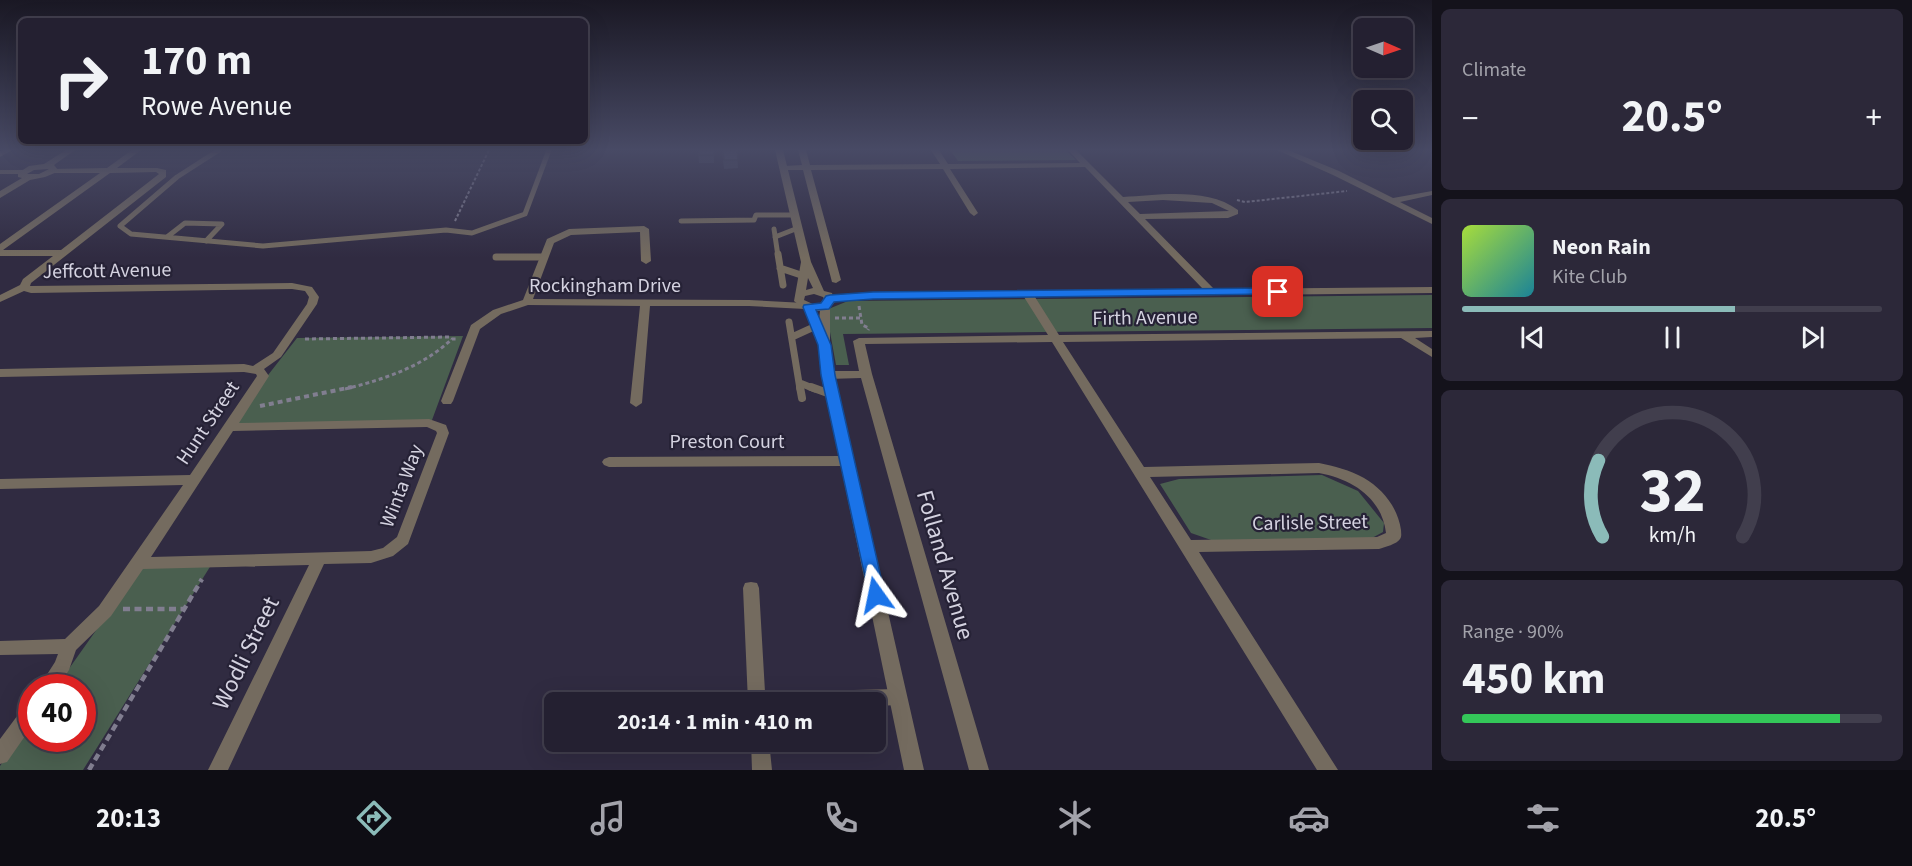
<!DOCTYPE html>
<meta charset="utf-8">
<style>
body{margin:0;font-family:"Source Sans 3",sans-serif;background:#2c2839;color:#f1f3f6;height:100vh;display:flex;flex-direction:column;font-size:22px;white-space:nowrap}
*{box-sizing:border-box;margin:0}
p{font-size:20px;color:#a3a3ab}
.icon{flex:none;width:33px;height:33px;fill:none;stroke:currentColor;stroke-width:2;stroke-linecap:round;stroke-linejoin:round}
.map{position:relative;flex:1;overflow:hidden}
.drawer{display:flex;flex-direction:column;gap:9px;padding:9px;background:#14121b;width:480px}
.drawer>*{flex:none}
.hud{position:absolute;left:18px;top:18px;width:570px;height:126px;border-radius:9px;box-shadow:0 6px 24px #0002,0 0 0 2px #413e4d;background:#242031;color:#f1f3f6;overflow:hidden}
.needle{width:39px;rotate:92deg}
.fabs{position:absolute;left:1353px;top:18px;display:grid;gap:12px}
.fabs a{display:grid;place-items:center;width:60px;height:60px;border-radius:9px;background:#242031;box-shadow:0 6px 24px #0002,0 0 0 2px #413e4d;font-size:30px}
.speed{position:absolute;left:18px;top:674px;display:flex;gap:12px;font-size:30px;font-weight:700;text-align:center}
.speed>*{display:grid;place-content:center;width:78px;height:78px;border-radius:50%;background:#242031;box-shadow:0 6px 24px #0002,0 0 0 2px #413e4d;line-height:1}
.speed .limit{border:9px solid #d22;background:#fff;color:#111}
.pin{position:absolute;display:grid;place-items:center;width:51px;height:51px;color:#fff;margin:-26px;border-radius:12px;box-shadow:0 3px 9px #0006}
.me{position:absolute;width:66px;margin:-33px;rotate:348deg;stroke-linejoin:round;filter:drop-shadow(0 0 4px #0008)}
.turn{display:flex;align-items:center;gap:21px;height:126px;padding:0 24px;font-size:27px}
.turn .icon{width:78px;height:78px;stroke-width:2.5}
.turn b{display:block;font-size:42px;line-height:51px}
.big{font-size:45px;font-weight:700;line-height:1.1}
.drawer .tile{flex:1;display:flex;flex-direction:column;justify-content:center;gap:9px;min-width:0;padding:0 21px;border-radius:9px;background:#2c2839}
.drawer .dial{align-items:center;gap:0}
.dial svg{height:156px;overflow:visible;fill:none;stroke:#413e4d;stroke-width:7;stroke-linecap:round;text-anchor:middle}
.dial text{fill:#f1f3f6;stroke:none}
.song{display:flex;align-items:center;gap:18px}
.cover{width:72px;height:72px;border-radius:9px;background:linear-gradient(135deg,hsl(80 70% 55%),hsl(190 70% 35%))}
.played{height:6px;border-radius:3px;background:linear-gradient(90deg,#8bbbb9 65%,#413e4d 65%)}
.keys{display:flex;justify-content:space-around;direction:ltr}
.heat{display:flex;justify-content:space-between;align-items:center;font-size:33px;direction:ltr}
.charge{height:9px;border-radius:4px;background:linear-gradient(90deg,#34c759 90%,#413e4d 0)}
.trip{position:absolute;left:544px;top:692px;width:342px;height:60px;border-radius:9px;background:#242031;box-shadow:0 6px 24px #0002,0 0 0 2px #413e4d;font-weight:700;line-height:60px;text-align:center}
.tab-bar{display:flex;height:96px;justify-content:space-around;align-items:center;background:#0e0d14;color:#a3a3ab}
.tab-bar .icon{width:42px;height:42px}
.tab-bar .on{color:#8bbbb9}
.tab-bar b{font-size:27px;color:#f1f3f6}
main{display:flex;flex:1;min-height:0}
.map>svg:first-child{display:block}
</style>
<main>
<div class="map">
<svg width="1432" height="770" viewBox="0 0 1432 770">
<rect width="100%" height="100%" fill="#302b41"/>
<!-- green -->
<path fill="#4a5f4f" d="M950,150H1066L1076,160L958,161Z
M1432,295V328L843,334L849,365H836L826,310L848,301Z
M463,336L432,420L229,425L297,338Z
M1322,475L1358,491L1384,523L1383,532L1372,538L1214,541L1191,533L1160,484L1179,479Z
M213,562L83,770H0V766L31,721L32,738H82V687H56L143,564Z"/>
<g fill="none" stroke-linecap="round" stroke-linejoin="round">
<!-- path-far3 -->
<path stroke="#817e90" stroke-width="2" stroke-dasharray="3 2" stroke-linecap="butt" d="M1237,200L1245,202L1347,191
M455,221L489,150"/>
<!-- path-far2 -->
<path stroke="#817e90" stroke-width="3" stroke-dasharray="4 3" stroke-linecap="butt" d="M859,306L862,325L869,328L868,330
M835,318H860
M305,339L450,337L452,339
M345,389C385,379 422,367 452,339H457"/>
<!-- path-far1 -->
<path stroke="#817e90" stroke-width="4" stroke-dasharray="5 4" stroke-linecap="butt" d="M260,406L352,387"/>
<!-- path -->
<path stroke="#817e90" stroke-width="4.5" stroke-dasharray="7 4.5" stroke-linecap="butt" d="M123,609H184
M89,770L202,579"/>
<!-- service-far2 -->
<path stroke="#746b5f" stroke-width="5" d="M219,150L177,177L120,226L131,234L263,246L446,230L472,233L525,214L549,150
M681,221L754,220L756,215H795
M774,229L778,256
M167,237L185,223L222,224L206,241
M775,237L798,228"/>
<!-- service-far1 -->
<path stroke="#746b5f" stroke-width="7" d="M778,254L783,285
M496,257H544
M780,268L804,276
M789,322L800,389
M792,337L816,326
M800,383L815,389"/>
<!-- service -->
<path stroke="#746b5f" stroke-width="8" d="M800,387L802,398
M811,387L833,395"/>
<!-- minor -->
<path fill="#746b5f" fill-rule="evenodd" d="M3,150H12L0,157V152Z
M132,150H141L117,168H157L166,170V177L31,283L30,286L292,283L312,287L319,297L317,304L281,357L264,369L269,376L239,423L429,419L446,425L449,433L408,544L393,556L371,563L324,564L228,770H208L309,565L143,569L111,616L76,650L69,670L58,687H39L55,662L58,654L0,655V641L65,639L99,606L183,485L0,489V479L190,475L257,376L256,374L244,372L0,377V369L244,364L253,366L273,353L307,304L309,297L305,291L292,289L31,293L24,291L0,302V295L20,285L23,279L53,256H0V244L100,173H52L48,171L49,169L107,168ZM156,172L159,174L61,250H3L110,173ZM427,427L436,431L437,433L397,537L383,548L371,551L151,557L233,431Z
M798,150H806L810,165L940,164L931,150H939L948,164L1080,163L1068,150H1076L1123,197C1159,195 1207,187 1238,210V214L1228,218L1145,219L1214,289L1432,287V293L1035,297L1059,335L1432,331V337L1415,338L1432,349V357L1401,338L1063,342L1144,467L1319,463C1334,466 1350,470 1364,478C1383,489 1398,508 1401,530C1401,533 1402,536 1400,539C1397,544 1385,547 1379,549L1199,552L1338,770H1317L1052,342L865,344L872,374L989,770H969L861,378L828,379L822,375L828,371H859L853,341L859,338L1048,335L1024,297L873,299L830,302L825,299L830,296L873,293L1203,289L1085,167L950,169L978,213L974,216L970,213L943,169L811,170L841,280L836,283L832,282L803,170H784L780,168L784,166L802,165ZM1163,200L1212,203L1229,211L1140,214L1128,202ZM1319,473C1352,479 1382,498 1386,533L1377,537L1191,540L1150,477Z
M1277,150H1288L1339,171L1393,198L1432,191V195L1400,202L1432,218V224L1333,175Z
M0,170H24L28,172L24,174H0Z
M644,226L649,229L651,261L646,264L641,261L640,232L571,235L554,243L533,299L749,300L805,303L810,306L805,309L749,306H650L642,403L636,407L630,403L640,306L528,305L501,314L480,329L453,401L451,404H443L441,401L471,325L493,310L523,300L547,239L569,229Z
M846,456L851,458L853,461L851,464L846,466L609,467L604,465L602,462L604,459L609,457Z
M751,582L757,583L759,588L765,692L898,689L904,691L907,697L904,703L898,705L876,706V702H748L743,588L745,583Z
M32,702V726L7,762L0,764V739L26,704Z
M751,741H769L772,770H752Z"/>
<!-- tertiary -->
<path fill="#746b5f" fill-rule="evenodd" d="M66,150H75L54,165L58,170L57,172L45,177L30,180L0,198V191L22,178L18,177V173L29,166L44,164ZM49,169L39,174H27L34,170Z
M775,150H783L811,262L824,291L832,293L835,302L830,307V345L834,375L924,770H904L822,375L818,343L804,309L794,301L801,262ZM808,278L813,288L806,290ZM814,294L823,297L825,301L815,305L804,300L805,296ZM816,311H820L819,319Z"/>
</g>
<!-- wall -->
<path fill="#434358" d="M698,150H714V163H699Z
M722,150H737L738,168L724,169Z"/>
<!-- building -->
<path fill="#4e4e66" stroke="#373747" stroke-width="1.5" d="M699,150H714V155H699Z
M723,150H737L738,160H724Z"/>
<!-- sky -->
<linearGradient id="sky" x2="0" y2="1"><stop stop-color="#1a1824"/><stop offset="0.58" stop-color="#484a65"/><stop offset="1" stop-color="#484a65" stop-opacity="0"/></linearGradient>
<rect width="1432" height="258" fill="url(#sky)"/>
<!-- route -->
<path fill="#1a73e8" stroke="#114b97" stroke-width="1.5" d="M1278,288L1282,289V294L873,299L834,302L829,309L816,310L831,345L835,375L885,595L883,600L876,602L870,600L821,375L818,345L803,307L804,305L821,303L826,296L830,295L873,292Z"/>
<g text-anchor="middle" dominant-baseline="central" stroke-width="4.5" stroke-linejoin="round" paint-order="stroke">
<!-- street labels -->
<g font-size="20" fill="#d4d2e0" stroke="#262236">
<text transform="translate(107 271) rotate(-1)">Jeffcott Avenue</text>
<text x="605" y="286">Rockingham Drive</text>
<text transform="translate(1145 318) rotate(-1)">Firth Avenue</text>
<text transform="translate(208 423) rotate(-56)">Hunt Street</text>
<text x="727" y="442">Preston Court</text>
<text transform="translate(402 486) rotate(-69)">Winta Way</text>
<text transform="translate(1310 523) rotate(-1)">Carlisle Street</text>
</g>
<!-- near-street labels -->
<g font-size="24" fill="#d4d2e0" stroke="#262236">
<text transform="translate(945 565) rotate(74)">Folland Avenue</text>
<text transform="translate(246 653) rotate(-64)">Wodli Street</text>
</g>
</g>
</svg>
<div class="fabs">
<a><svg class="needle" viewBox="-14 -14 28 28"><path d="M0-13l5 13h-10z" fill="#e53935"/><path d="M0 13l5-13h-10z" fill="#a3a3ab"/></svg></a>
<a><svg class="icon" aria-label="search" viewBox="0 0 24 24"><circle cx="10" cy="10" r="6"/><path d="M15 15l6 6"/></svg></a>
</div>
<div class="speed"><div class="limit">40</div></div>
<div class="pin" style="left:1278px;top:292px;background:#d93025"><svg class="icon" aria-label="arrive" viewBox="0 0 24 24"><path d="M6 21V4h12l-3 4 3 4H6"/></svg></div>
<svg class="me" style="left:876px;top:595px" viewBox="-20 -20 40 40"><path d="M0-17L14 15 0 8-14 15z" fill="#1a73e8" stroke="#fff" stroke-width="4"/></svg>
<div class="trip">20:14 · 1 min · 410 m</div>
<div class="hud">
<div class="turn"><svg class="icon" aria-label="right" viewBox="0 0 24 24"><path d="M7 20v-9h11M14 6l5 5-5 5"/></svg><div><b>170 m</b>Rowe Avenue</div></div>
</div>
</div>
<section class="drawer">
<div class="tile"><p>Climate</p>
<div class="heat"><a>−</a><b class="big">20.5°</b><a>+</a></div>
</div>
<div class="tile">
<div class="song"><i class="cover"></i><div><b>Neon Rain</b><p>Kite Club</p></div></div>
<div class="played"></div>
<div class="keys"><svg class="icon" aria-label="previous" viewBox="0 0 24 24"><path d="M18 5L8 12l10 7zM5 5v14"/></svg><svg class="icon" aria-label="pause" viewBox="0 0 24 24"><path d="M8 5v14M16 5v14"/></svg><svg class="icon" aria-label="next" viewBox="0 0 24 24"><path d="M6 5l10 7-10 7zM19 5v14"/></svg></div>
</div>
<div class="tile dial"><svg viewBox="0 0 100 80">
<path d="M14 69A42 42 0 1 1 86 69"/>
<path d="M14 69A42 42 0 0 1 12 30" stroke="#8bbbb9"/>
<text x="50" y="56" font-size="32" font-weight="700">32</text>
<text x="50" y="72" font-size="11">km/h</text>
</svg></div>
<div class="tile"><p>Range · 90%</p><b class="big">450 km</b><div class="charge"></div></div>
</section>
</main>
<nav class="tab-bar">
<b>20:13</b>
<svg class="icon on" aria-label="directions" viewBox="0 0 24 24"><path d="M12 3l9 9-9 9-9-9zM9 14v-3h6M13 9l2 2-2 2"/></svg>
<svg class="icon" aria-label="music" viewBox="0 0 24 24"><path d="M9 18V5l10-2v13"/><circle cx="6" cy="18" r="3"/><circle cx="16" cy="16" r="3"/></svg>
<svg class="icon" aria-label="phone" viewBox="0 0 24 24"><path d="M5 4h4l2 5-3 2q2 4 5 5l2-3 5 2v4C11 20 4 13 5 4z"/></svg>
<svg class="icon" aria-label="climate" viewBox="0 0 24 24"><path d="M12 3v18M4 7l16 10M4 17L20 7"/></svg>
<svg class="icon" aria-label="car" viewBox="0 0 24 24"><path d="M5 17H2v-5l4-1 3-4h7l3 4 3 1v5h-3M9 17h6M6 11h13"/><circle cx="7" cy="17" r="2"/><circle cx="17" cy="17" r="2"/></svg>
<svg class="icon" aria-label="filters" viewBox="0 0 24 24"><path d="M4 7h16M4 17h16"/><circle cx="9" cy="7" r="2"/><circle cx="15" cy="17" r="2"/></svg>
<b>20.5°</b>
</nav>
